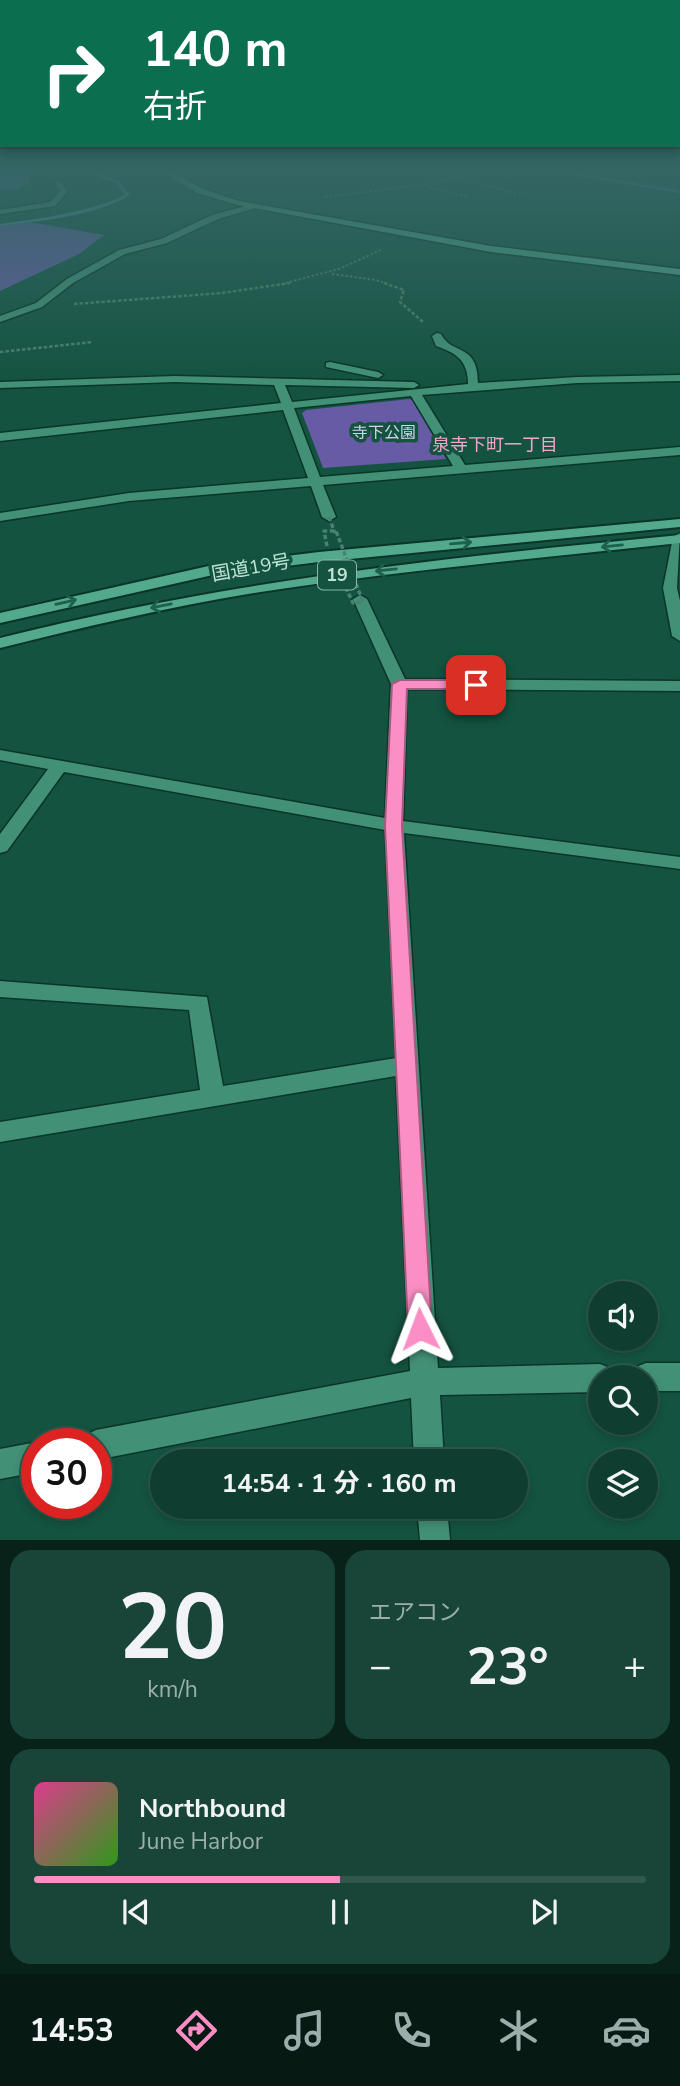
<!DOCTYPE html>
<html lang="ja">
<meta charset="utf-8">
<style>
body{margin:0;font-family:"Nunito Sans","Noto Sans JP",sans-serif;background:#184538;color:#f1f3f6;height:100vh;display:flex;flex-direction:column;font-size:26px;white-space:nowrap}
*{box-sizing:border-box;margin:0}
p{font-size:23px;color:#9baeab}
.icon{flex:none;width:38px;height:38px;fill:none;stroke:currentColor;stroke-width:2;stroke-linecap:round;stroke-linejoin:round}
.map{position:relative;height:1540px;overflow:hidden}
.details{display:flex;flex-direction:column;gap:10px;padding:10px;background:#08221a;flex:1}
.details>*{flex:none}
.top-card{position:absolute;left:0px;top:0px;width:681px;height:147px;box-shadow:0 4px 10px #0003,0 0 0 2px #2f574c;background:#0b6e4f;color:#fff;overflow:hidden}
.buttons{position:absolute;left:588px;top:1281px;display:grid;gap:14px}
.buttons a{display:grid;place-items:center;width:70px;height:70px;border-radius:50%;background:#0f3e30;box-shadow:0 4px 10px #0003,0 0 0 2px #2f574c;font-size:35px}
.speed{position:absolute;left:21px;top:1428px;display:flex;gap:14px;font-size:35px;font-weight:700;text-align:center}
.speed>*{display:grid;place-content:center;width:91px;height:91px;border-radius:50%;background:#0f3e30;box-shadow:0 4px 10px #0003,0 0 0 2px #2f574c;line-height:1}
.speed .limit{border:10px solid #d22;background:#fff;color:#111}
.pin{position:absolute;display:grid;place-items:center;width:60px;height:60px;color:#fff;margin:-30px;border-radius:14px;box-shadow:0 4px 10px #0006}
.me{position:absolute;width:77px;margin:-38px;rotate:357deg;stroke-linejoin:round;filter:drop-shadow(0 0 5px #0008)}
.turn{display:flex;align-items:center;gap:24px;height:147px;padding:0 28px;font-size:32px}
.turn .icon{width:91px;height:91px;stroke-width:2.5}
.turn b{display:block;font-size:49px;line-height:60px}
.big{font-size:52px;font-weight:700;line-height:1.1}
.details .widget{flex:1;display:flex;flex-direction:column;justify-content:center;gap:10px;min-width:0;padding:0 24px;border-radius:21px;background:#184538}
.details .dial{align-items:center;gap:0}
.dial b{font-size:91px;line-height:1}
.song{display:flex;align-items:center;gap:21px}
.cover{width:84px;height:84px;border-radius:10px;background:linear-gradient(135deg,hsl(330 70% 55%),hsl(110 70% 35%))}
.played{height:7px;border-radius:4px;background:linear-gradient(90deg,#fb8fc5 50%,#2f574c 50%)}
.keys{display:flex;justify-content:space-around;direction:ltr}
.heat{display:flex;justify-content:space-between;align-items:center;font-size:38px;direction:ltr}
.details .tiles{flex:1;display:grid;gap:10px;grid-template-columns:1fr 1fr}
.widget:last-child{grid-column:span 2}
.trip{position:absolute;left:150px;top:1449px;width:378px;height:70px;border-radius:35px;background:#0f3e30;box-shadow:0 4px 10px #0003,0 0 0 2px #2f574c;font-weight:700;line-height:70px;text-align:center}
.menu{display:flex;height:112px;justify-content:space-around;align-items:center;background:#061913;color:#9baeab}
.menu .icon{width:49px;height:49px}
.menu .on{color:#fb8fc5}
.menu b{font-size:32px;color:#f1f3f6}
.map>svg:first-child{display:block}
</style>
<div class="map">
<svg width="680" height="1540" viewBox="0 0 680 1540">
<rect width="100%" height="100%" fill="#145340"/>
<!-- green -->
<path fill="#665ba4" d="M0,169H51L32,173L29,183L17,189H0Z
M30,222L104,235L79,254L0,291V226Z
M409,399L413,400L446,459L323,468L302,413L306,410Z"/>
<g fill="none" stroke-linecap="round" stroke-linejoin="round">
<!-- stream -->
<path fill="#4d94a6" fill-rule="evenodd" d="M81,169H88L119,181L130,195C96,216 40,221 0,226V224C43,218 86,213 125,195L115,183Z
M550,169L680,191V193L538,169Z"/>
<!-- minor casing -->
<g stroke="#0a3528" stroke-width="3">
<path id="minor" d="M59,180L68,191L55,206L0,214V210L50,202L60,191L55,182Z
M253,204L256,208L218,219L167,243L125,254L73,283L42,307L0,322V316L36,303L67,279L119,250L161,239L212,215Z
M437,333L441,334C452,356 478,342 478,383L577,377L680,375V381L577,383L422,395L465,465L680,447V455L323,485L336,517L329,521L322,517L311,486L129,501L0,521V513L129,493L308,478L283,410L0,441V433L281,403L274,385L175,382L0,388V382L175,376L414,382L419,385L414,388L285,385L292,402L468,384C468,361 457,353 436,346L432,336ZM411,396L453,466L320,477L294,408Z
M330,362L378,372L383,375L378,378L326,367V363Z
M360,595L367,599L405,679L680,681V691L407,689L403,821L680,857V869L404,833L438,1368L600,1364L610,1368L614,1377H600V1392L440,1395L444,1461H414L411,1398L96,1460V1444H82L86,1435L96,1430L410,1371L396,1076L0,1142V1122L200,1090L189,1010L0,997V981L207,997L223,1086L396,1058L385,830L64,772L7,851L0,853V834L48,769L0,760V750L385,818L391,684L353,599Z
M646,1363H680V1391H646V1377H632L636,1367Z
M37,1442L40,1444H37V1472L0,1479V1449Z
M417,1507H447L450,1540H420Z"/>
</g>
<!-- tertiary casing -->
<g stroke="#0a3528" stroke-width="3">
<path id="tertiary" d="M680,533L677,588L680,601V641L672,636L663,588L673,537Z"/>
</g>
<!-- primary casing -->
<g stroke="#0a3528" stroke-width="3">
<path id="primary" d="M158,169H167L203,189L239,201L491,246L680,269V275L491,252L238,205L197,193Z"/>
</g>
<!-- trunk casing -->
<g stroke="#0a3528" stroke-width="4">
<path id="trunk" d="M680,519V527L319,562L213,575L0,623V613L213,565L319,552Z
M680,535V543C538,558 395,571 254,593C168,607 84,627 0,648V638C225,581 450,557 680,535Z"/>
</g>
<!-- path-far1 -->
<path stroke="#4a816f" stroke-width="2" stroke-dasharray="2.5 2" stroke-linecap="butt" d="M556,169L680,190
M457,178L524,195
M425,186L468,197
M325,197L428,184L486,169
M332,274L376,280L388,284
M281,284L339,269L383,249"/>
<!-- path -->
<path stroke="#4a816f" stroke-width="2.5" stroke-dasharray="3.5 2" stroke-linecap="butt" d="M384,283L404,290L400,302L423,322
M74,304L222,293L290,283
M0,352L93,342"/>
<!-- minor -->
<use href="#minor" fill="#429076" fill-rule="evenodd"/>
<!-- tertiary -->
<use href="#tertiary" fill="#429076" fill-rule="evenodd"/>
<!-- primary -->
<use href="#primary" fill="#4ea386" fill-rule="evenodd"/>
<!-- trunk -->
<use href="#trunk" fill="#52a98c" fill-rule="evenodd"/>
<!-- path-bridge -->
<path stroke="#4a816f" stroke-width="3.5" stroke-dasharray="4.5 2.5" stroke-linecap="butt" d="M329,517L335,533
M327,546L324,531H336L363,602L353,603L345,586"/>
</g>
<!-- one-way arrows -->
<defs><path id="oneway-shaft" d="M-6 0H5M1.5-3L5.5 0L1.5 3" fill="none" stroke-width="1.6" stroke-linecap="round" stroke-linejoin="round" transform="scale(1.75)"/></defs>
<g stroke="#1d604b">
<use href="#oneway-shaft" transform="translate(461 543) rotate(-5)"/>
<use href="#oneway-shaft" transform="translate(612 546) rotate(174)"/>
<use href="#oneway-shaft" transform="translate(386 570) rotate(174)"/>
<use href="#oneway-shaft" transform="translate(66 602) rotate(-13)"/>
<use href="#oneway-shaft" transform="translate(161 606) rotate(169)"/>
</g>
<!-- sky -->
<linearGradient id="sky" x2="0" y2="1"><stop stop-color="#0b2e23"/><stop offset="0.44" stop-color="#346664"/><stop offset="1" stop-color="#346664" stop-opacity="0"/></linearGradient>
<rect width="680" height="385" fill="url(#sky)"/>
<!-- route -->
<path fill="#fb8fc5" stroke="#a35d80" stroke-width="2" d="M400,680H476L483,685L476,689H407L402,826L432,1329L429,1337L420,1341L411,1337L408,1329L385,826L392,684Z"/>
<g text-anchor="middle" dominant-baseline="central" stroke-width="7" stroke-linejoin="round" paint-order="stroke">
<!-- far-park labels -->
<g font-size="16" fill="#d2d0eb" stroke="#145340">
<text x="384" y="433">寺下公園</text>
</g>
<!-- far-neighbourhood labels -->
<g font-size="18" fill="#f0a5c9" stroke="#145340">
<text x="495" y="445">泉寺下町一丁目</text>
</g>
<!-- shield labels -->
<rect fill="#145340" stroke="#8ab7a7" stroke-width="2" x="318" y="560.5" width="38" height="29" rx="5"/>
<g font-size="18" font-weight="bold" fill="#bde2d3">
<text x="337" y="575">19</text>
</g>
<!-- street labels -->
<g font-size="19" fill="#bde2d3" stroke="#145340">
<text transform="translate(251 568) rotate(-10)">国道19号</text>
</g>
</g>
</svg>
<div class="buttons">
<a><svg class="icon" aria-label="sound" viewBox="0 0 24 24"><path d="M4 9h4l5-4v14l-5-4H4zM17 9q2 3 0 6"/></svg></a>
<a><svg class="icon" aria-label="search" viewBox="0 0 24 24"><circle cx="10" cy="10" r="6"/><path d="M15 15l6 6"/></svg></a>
<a><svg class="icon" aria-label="layers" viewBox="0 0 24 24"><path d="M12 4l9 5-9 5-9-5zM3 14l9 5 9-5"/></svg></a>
</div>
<div class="speed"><div class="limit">30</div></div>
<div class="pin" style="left:476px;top:685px;background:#d93025"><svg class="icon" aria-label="arrive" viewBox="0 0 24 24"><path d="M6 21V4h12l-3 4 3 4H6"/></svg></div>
<svg class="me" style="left:420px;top:1329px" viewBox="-20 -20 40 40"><path d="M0-17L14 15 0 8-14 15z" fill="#fb8fc5" stroke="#fff" stroke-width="4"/></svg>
<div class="trip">14:54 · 1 分 · 160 m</div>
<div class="top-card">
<div class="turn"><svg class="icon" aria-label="right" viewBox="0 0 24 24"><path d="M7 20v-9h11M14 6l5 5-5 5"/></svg><div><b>140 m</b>右折</div></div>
</div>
</div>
<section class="details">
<div class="tiles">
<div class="widget dial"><b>20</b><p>km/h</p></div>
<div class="widget"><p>エアコン</p>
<div class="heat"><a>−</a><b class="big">23°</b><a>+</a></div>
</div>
<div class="widget">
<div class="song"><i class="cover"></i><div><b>Northbound</b><p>June Harbor</p></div></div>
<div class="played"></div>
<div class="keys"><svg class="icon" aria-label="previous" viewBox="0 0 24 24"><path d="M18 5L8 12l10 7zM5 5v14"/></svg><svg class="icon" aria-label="pause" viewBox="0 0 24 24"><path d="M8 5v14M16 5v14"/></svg><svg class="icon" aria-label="next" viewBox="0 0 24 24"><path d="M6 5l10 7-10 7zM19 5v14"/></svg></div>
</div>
</div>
</section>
<nav class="menu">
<b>14:53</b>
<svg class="icon on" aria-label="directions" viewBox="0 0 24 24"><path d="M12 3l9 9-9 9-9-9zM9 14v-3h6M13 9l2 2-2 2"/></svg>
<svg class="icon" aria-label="music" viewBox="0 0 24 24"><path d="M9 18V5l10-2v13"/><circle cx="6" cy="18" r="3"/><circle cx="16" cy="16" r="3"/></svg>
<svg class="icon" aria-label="phone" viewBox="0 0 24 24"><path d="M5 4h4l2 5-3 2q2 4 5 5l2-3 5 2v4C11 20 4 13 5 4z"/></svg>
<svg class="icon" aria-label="climate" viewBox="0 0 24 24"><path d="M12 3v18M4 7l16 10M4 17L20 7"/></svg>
<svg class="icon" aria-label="car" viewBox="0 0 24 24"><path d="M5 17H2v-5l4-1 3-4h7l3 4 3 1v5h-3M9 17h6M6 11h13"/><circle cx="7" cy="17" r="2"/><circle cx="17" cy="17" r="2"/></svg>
</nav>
